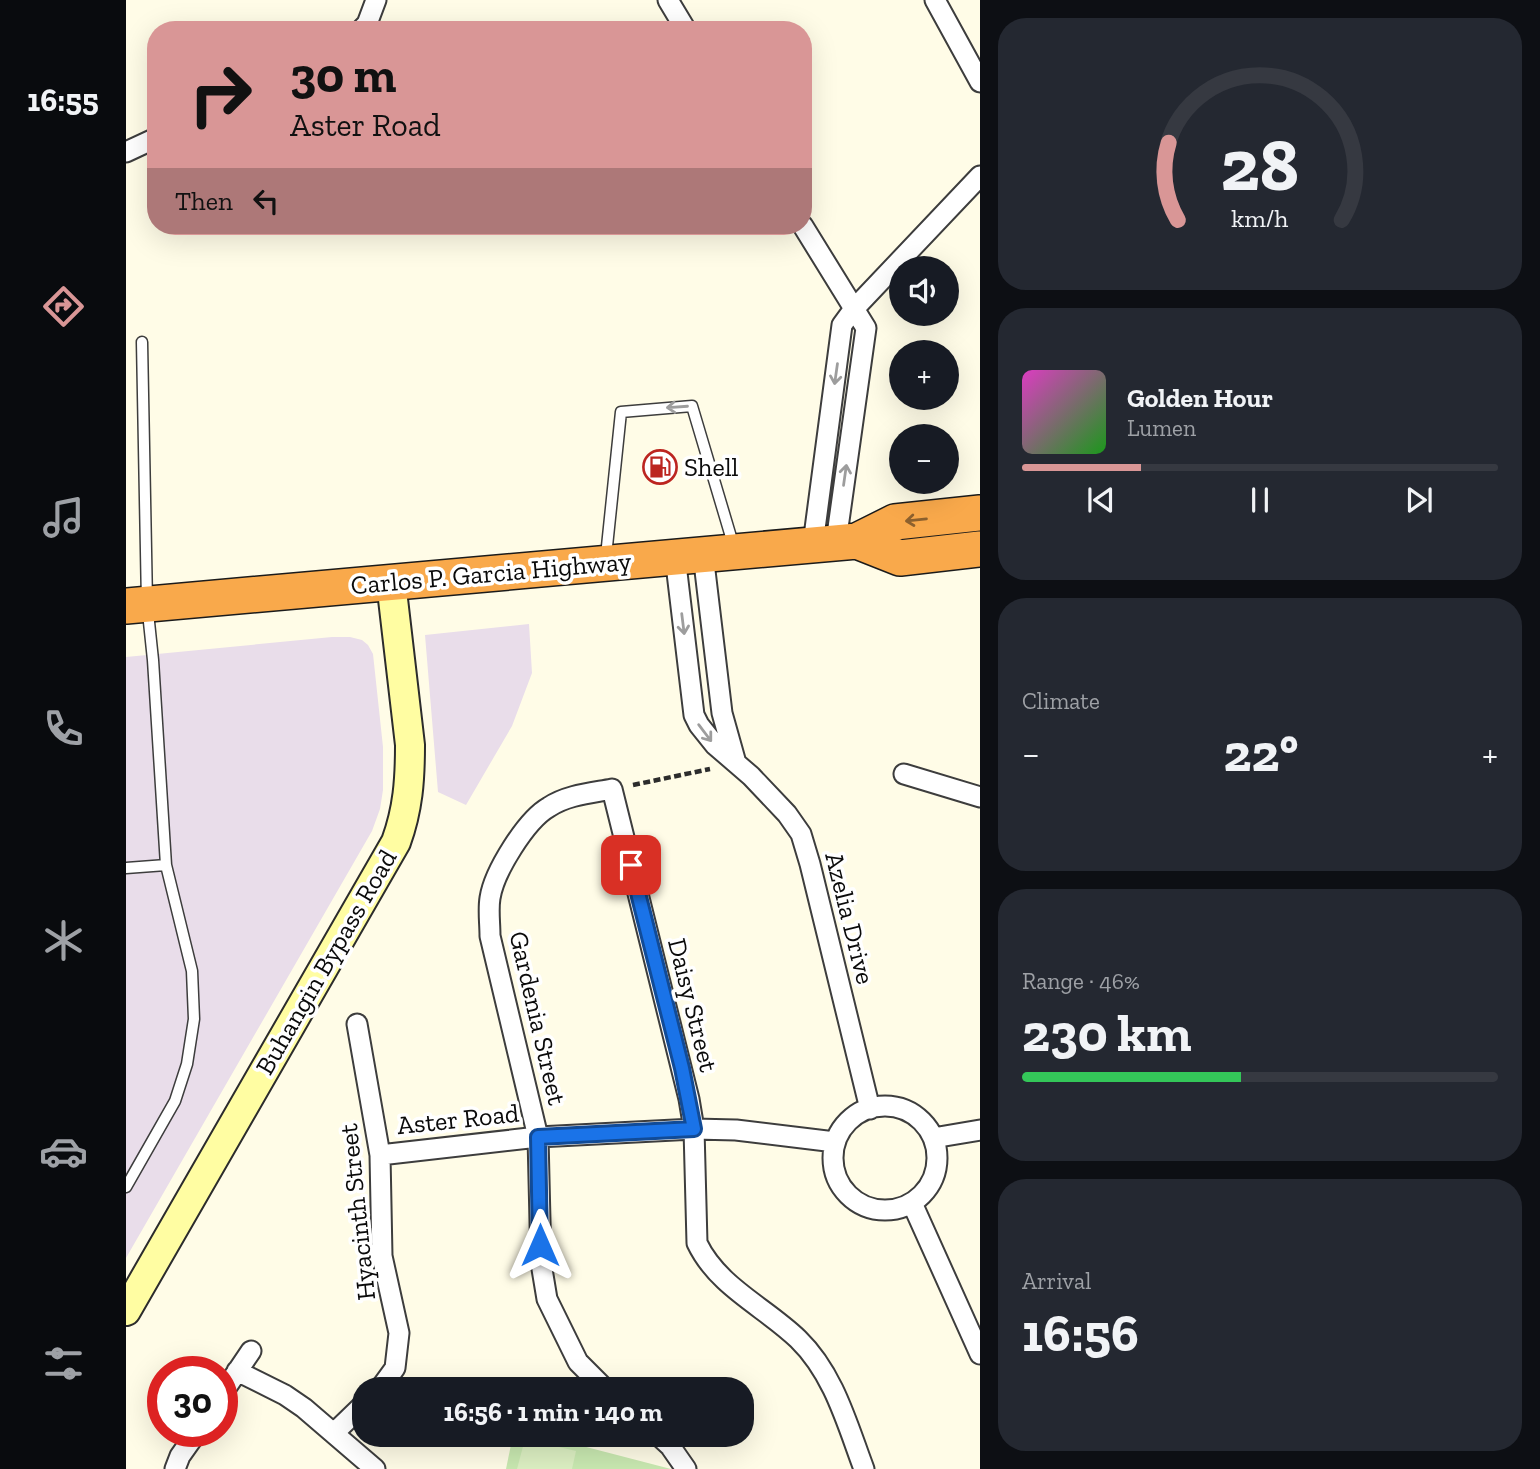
<!DOCTYPE html>
<meta charset="utf-8">
<style>
body{margin:0;font-family:"Zilla Slab",serif;background:#242831;color:#f1f3f6;height:100vh;display:flex;flex-direction:column;font-size:26px;white-space:nowrap}
*{box-sizing:border-box;margin:0}
p{font-size:23px;color:#9ea1a6}
.icon{flex:none;width:38px;height:38px;fill:none;stroke:currentColor;stroke-width:2;stroke-linecap:round;stroke-linejoin:round}
.map{position:relative;flex:1;overflow:hidden}
.sheet{display:flex;flex-direction:column;gap:18px;padding:18px;background:#0d0f14;width:560px}
.sheet>*{flex:none}
.top-card{position:absolute;left:21px;top:21px;width:665px;height:214px;border-radius:28px;box-shadow:0 7px 28px #0002;background:#d99696;color:#111;overflow:hidden}
.controls{position:absolute;left:763px;top:256px;display:grid;gap:14px}
.controls a{display:grid;place-items:center;width:70px;height:70px;border-radius:50%;background:#171b24;box-shadow:0 7px 28px #0002;font-size:35px}
.speed{position:absolute;left:21px;top:1356px;display:flex;gap:14px;font-size:35px;font-weight:700;text-align:center}
.speed>*{display:grid;place-content:center;width:91px;height:91px;border-radius:50%;background:#171b24;box-shadow:0 7px 28px #0002;line-height:1}
.speed .limit{border:10px solid #d22;background:#fff;color:#111}
.pin{position:absolute;display:grid;place-items:center;width:60px;height:60px;color:#fff;margin:-30px;border-radius:14px;box-shadow:0 4px 10px #0006}
.me{position:absolute;width:77px;margin:-38px;rotate:0deg;stroke-linejoin:round;filter:drop-shadow(0 0 5px #0008)}
.turn{display:flex;align-items:center;gap:24px;height:147px;padding:0 28px;font-size:32px}
.turn .icon{width:91px;height:91px;stroke-width:2.5}
.turn b{display:block;font-size:49px;line-height:60px}
.then{display:flex;align-items:center;height:66px;padding:0 28px;background:#0003;gap:14px;font-size:26px}
.big{font-size:52px;font-weight:700;line-height:1.1}
.sheet .tile{flex:1;display:flex;flex-direction:column;justify-content:center;gap:10px;min-width:0;padding:0 24px;border-radius:28px;background:#242831}
.sheet .dial{align-items:center;gap:0}
.dial svg{height:182px;overflow:visible;fill:none;stroke:#363941;stroke-width:7;stroke-linecap:round;text-anchor:middle}
.dial text{fill:#f1f3f6;stroke:none}
.song{display:flex;align-items:center;gap:21px}
.cover{width:84px;height:84px;border-radius:10px;background:linear-gradient(135deg,hsl(310 70% 55%),hsl(120 70% 35%))}
.played{height:7px;border-radius:4px;background:linear-gradient(90deg,#d99696 25%,#363941 25%)}
.keys{display:flex;justify-content:space-around;direction:ltr}
.heat{display:flex;justify-content:space-between;align-items:center;font-size:38px;direction:ltr}
.charge{height:10px;border-radius:5px;background:linear-gradient(90deg,#34c759 46%,#363941 0)}
.trip{position:absolute;left:226px;top:1377px;width:402px;height:70px;border-radius:28px;background:#171b24;box-shadow:0 7px 28px #0002;font-weight:700;line-height:70px;text-align:center}
main{display:flex;flex:1;min-height:0}
.tabs{display:flex;flex-direction:column;width:126px;justify-content:space-around;align-items:center;background:#090b0e;color:#9ea1a6}
.tabs .icon{width:49px;height:49px}
.tabs .active{color:#d99696}
.tabs b{font-size:32px;color:#f1f3f6}
.map>svg:first-child{display:block}
</style>
<main>
<nav class="tabs">
<b>16:55</b>
<svg class="icon active" aria-label="directions" viewBox="0 0 24 24"><path d="M12 3l9 9-9 9-9-9zM9 14v-3h6M13 9l2 2-2 2"/></svg>
<svg class="icon" aria-label="music" viewBox="0 0 24 24"><path d="M9 18V5l10-2v13"/><circle cx="6" cy="18" r="3"/><circle cx="16" cy="16" r="3"/></svg>
<svg class="icon" aria-label="phone" viewBox="0 0 24 24"><path d="M5 4h4l2 5-3 2q2 4 5 5l2-3 5 2v4C11 20 4 13 5 4z"/></svg>
<svg class="icon" aria-label="climate" viewBox="0 0 24 24"><path d="M12 3v18M4 7l16 10M4 17L20 7"/></svg>
<svg class="icon" aria-label="car" viewBox="0 0 24 24"><path d="M5 17H2v-5l4-1 3-4h7l3 4 3 1v5h-3M9 17h6M6 11h13"/><circle cx="7" cy="17" r="2"/><circle cx="17" cy="17" r="2"/></svg>
<svg class="icon" aria-label="filters" viewBox="0 0 24 24"><path d="M4 7h16M4 17h16"/><circle cx="9" cy="7" r="2"/><circle cx="15" cy="17" r="2"/></svg>
</nav>
<div class="map">
<svg width="854" height="1469" viewBox="0 0 854 1469">
<rect width="100%" height="100%" fill="#fffce7"/>
<!-- industrial -->
<path fill="#e9ddea" d="M403,624L406,673L386,726L340,805L312,792L299,635Z
M206,637H224L236,640L242,645L247,654L257,747V790L254,809L246,831L0,1258V657Z"/>
<!-- green -->
<path fill="#c9e9b1" d="M387,1435H414L545,1469H380Z"/>
<!-- pitch -->
<path fill="#ddf0c3" d="M399,1439L450,1451L446,1469H391Z"/>
<g fill="none" stroke-linecap="round" stroke-linejoin="round">
<!-- lane casing -->
<g stroke="#3d3d3d" stroke-width="13">
<path id="lane" d="M480,556L495,412L566,406L608,547
M0,868L40,865
M0,1187L49,1101L61,1064L68,1019L66,971L40,865L27,660L21,603L16,342"/>
</g>
<!-- street casing -->
<g stroke="#3d3d3d" stroke-width="23">
<path id="street" d="M542,0L560,30
M809,0L854,82
M235,30L241,24L250,0
M0,152L30,138
M677,226L740,328L710,542
M687,544L716,325L727,310L854,176
M577,554L596,713L610,763
M549,556L568,715L573,725L589,745L625,776L661,814L675,834L684,864L744,1109
M778,774L854,797
M231,1024L254,1155L256,1256L273,1333L269,1368L253,1390
M707 1158a52 52 0 1 1 104 0a52 52 0 1 1-104 0Z
M807,1138L854,1130
M254,1155L412,1137L568,1129L610,1130L709,1142
M786,1203L854,1354
M111,1371L159,1395L178,1408L249,1469
M480,1390L452,1362L421,1299L415,1263L412,1137L364,936C364,923 362,910 364,898C368,872 400,820 423,807C441,795 465,793 486,789L563,1099L568,1129L571,1243C592,1287 639,1307 672,1339C708,1374 721,1424 738,1469
M96,1394L125,1351
M208,1433L238,1404
M532,1435L544,1446L560,1469
M49,1469L54,1456L71,1432"/>
</g>
<!-- secondary casing -->
<g stroke="#2c2c2c" stroke-width="32">
<path id="secondary" d="M0,1311L270,842C282,809 284,780 284,745L265,582"/>
</g>
<!-- highway casing -->
<g stroke="#1b1b1b" stroke-width="38">
<path id="highway" d="M731,541L774,558L854,549
M0,606L731,541L769,522L854,513"/>
</g>
<!-- path -->
<path stroke="#2c2c2c" stroke-width="4.5" stroke-dasharray="7 3.5" stroke-linecap="butt" d="M507,785L584,769"/>
<!-- lane -->
<use href="#lane" stroke="#fff" stroke-width="10"/>
<!-- street -->
<use href="#street" stroke="#fff" stroke-width="19"/>
<!-- secondary -->
<use href="#secondary" stroke="#fffda2" stroke-width="28"/>
<!-- highway -->
<use href="#highway" stroke="#f9a94b" stroke-width="35"/>
</g>
<!-- one-way arrows -->
<defs><path id="oneway-shaft" d="M-6 0H5M1.5-3L5.5 0L1.5 3" fill="none" stroke-width="1.6" stroke-linecap="round" stroke-linejoin="round" transform="scale(1.75)"/></defs>
<g stroke="#9d9d9d">
<use href="#oneway-shaft" transform="translate(710 374) rotate(98)"/>
<use href="#oneway-shaft" transform="translate(551 407) rotate(176)"/>
<use href="#oneway-shaft" transform="translate(719 475) rotate(-82)"/>
<use href="#oneway-shaft" transform="translate(557 624) rotate(83)"/>
<use href="#oneway-shaft" transform="translate(579 733) rotate(53)"/>
</g>
<use stroke="#8d612e" href="#oneway-shaft" transform="translate(790 520) rotate(174)"/>
<g fill="none" stroke-linecap="round" stroke-linejoin="round">
<!-- route casing -->
<g stroke="#114b97" stroke-width="18">
<path id="route" d="M414,1245L412,1137L568,1129L556,1068L505,865"/>
</g>
<!-- route -->
<use href="#route" stroke="#1a73e8" stroke-width="12"/>
</g>
<!-- icons -->
<defs>
<g id="fuel-ring" transform="scale(1.75)"><circle r="9.5" fill="#fff" stroke="#bc2520" stroke-width="1.5"/><path d="M-5.5-6h7V0h2V4h1.3V-2.5L3-4.5l.8-.8L6-3V5H2.5V1h-1V6h-7ZM-4.2-4.7v3.2H.2V-4.7Z" fill="#bc2520"/></g>
</defs>
<g fill-rule="evenodd">
<use href="#fuel-ring" x="534" y="467"/>
</g>
<g text-anchor="middle" dominant-baseline="central" stroke-width="7" stroke-linejoin="round" paint-order="stroke">
<!-- poi labels -->
<g font-size="26" fill="#0a0a0a" stroke="#fff" text-anchor="start">
<text x="558" y="467">Shell</text>
</g>
<!-- street labels -->
<g font-size="26" fill="#0a0a0a" stroke="#fff">
<text transform="translate(365 573) rotate(-5)">Carlos P. Garcia Highway</text>
<text transform="translate(724 918) rotate(76)">Azelia Drive</text>
<text transform="translate(200 962) rotate(-60)">Buhangin Bypass Road</text>
<text transform="translate(567 1005) rotate(76)">Daisy Street</text>
<text transform="translate(412 1018) rotate(77)">Gardenia Street</text>
<text transform="translate(332 1119) rotate(-6)">Aster Road</text>
<text transform="translate(231 1212) rotate(-96)">Hyacinth Street</text>
</g>
</g>
</svg>
<div class="controls">
<a><svg class="icon" aria-label="sound" viewBox="0 0 24 24"><path d="M4 9h4l5-4v14l-5-4H4zM17 9q2 3 0 6"/></svg></a>
<a>+</a>
<a>−</a>
</div>
<div class="speed"><div class="limit">30</div></div>
<div class="pin" style="left:505px;top:865px;background:#d93025"><svg class="icon" aria-label="arrive" viewBox="0 0 24 24"><path d="M6 21V4h12l-3 4 3 4H6"/></svg></div>
<svg class="me" style="left:414px;top:1245px" viewBox="-20 -20 40 40"><path d="M0-17L14 15 0 8-14 15z" fill="#1a73e8" stroke="#fff" stroke-width="4"/></svg>
<div class="trip">16:56 · 1 min · 140 m</div>
<div class="top-card">
<div class="turn"><svg class="icon" aria-label="right" viewBox="0 0 24 24"><path d="M7 20v-9h11M14 6l5 5-5 5"/></svg><div><b>30 m</b>Aster Road</div></div>
<div class="then">Then<svg class="icon" aria-label="left" viewBox="0 0 24 24"><path d="M17 20v-9H6M10 6l-5 5 5 5"/></svg></div>
</div>
</div>
<section class="sheet">
<div class="tile dial"><svg viewBox="0 0 100 80">
<path d="M14 69A42 42 0 1 1 86 69"/>
<path d="M14 69A42 42 0 0 1 10 35" stroke="#d99696"/>
<text x="50" y="56" font-size="32" font-weight="700">28</text>
<text x="50" y="72" font-size="11">km/h</text>
</svg></div>
<div class="tile">
<div class="song"><i class="cover"></i><div><b>Golden Hour</b><p>Lumen</p></div></div>
<div class="played"></div>
<div class="keys"><svg class="icon" aria-label="previous" viewBox="0 0 24 24"><path d="M18 5L8 12l10 7zM5 5v14"/></svg><svg class="icon" aria-label="pause" viewBox="0 0 24 24"><path d="M8 5v14M16 5v14"/></svg><svg class="icon" aria-label="next" viewBox="0 0 24 24"><path d="M6 5l10 7-10 7zM19 5v14"/></svg></div>
</div>
<div class="tile"><p>Climate</p>
<div class="heat"><a>−</a><b class="big">22°</b><a>+</a></div>
</div>
<div class="tile"><p>Range · 46%</p><b class="big">230 km</b><div class="charge"></div></div>
<div class="tile"><p>Arrival</p><b class="big">16:56</b></div>
</section>
</main>
